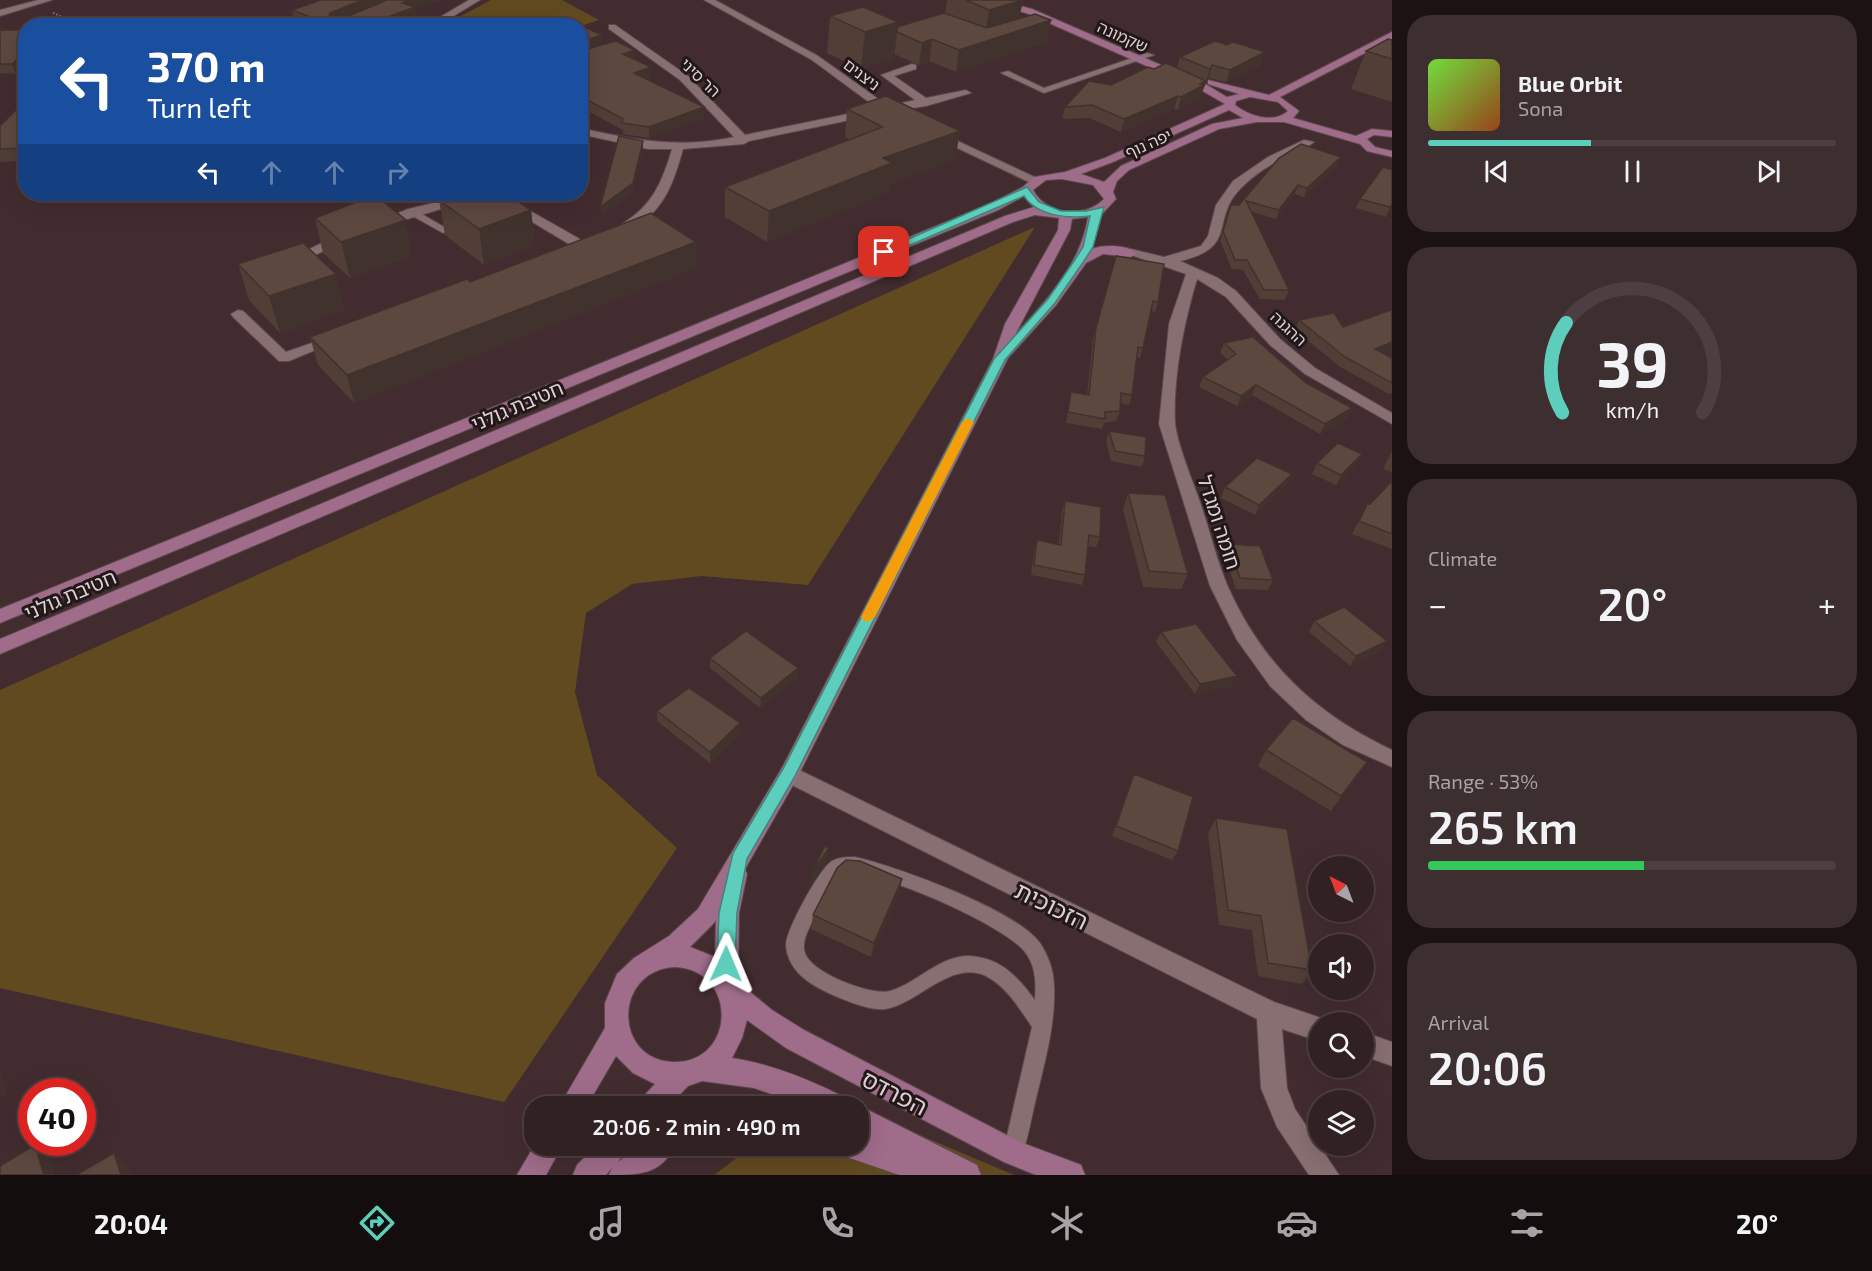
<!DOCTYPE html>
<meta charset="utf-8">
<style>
body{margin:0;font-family:"Exo 2","Noto Sans Hebrew",sans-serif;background:#3d2e30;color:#f1f3f6;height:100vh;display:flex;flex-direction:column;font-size:22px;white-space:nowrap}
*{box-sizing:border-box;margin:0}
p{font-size:20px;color:#a8a3a6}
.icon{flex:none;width:33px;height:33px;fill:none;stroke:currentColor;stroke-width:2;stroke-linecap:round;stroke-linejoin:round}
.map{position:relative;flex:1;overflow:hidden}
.sheet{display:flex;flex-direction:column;gap:15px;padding:15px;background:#1c1213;width:480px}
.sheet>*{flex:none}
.banner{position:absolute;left:18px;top:18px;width:570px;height:183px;border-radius:24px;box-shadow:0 6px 24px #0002,0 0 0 2px #4d3e41;background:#1a4fa0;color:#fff;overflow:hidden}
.needle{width:39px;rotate:318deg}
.tools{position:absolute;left:1308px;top:856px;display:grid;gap:12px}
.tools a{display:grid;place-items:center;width:66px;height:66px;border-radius:50%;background:#322123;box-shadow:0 6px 24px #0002,0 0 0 2px #4d3e41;font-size:30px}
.speed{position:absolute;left:18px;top:1078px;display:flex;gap:12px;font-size:30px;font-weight:700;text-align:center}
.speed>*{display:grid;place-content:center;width:78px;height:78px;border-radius:50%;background:#322123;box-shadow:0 6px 24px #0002,0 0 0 2px #4d3e41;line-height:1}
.speed .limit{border:9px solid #d22;background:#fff;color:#111}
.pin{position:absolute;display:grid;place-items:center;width:51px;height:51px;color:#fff;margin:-26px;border-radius:12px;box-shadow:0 3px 9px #0006}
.me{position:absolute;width:66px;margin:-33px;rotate:1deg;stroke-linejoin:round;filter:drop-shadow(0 0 4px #0008)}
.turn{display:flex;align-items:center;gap:21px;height:126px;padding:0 30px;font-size:27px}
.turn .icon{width:78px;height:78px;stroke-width:2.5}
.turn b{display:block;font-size:42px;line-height:51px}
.lanes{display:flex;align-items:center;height:57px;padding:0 30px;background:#0003;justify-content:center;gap:30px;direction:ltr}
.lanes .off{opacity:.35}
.big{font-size:45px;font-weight:600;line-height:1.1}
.sheet .widget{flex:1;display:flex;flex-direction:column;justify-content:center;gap:9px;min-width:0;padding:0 21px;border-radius:24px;background:#3d2e30}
.sheet .dial{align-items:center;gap:0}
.dial svg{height:156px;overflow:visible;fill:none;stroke:#4d3e41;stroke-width:7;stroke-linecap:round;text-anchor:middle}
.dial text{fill:#f1f3f6;stroke:none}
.song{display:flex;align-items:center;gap:18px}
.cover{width:72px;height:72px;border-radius:9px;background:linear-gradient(135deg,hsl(100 70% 55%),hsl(20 70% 35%))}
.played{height:6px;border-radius:3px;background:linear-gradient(90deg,#5ccebb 40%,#4d3e41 40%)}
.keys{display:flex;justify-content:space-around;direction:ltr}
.heat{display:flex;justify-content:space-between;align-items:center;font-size:33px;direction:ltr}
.charge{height:9px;border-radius:4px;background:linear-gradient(90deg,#34c759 53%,#4d3e41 0)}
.trip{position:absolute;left:524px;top:1096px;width:345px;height:60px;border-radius:24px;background:#322123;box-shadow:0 6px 24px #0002,0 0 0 2px #4d3e41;font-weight:600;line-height:60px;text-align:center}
.tabs{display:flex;height:96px;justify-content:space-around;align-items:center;background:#140d0e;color:#a8a3a6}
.tabs .icon{width:42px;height:42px}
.tabs .current{color:#5ccebb}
.tabs b{font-size:27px;color:#f1f3f6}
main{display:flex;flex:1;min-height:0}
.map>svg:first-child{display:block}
</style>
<main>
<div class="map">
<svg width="1392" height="1175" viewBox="0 0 1392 1175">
<rect width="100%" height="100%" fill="#422c2f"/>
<!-- green -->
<path fill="#624a20" d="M491,0H562L599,20L581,26H442Z
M1035,227L808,585L702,576L632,584L586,613L575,692L597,775L677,848L504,1102L0,988V690Z
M858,1109L1014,1175H714L753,1146H858Z"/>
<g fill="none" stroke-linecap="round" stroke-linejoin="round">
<!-- lane casing -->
<g stroke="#5b494c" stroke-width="2">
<path id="lane" d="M1147,53L1154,55L1044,93L1001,73L1008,71L1044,88Z
M409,210H415L444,227L461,221L466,224L443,233L409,214Z
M855,857C896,866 1016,910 1040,943C1048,955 1054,971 1054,986C1056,1026 1043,1068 1034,1107C1030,1125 1027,1143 1020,1160L1013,1163L1006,1160L1003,1153L1032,1027C1020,1009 1006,986 986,976C951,959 918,1004 885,1009C868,1012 819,991 805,979C794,971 786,957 786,944C787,929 819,869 832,861C839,857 847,857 855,857ZM843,872C879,870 1003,924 1025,952C1036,966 1036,983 1035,1000C1020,980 1004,961 978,957C943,950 918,984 890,991C871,996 811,973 805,953C801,941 809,929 814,918C820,903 828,882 843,872Z"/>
</g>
<!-- street casing -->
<g stroke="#5b494c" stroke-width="2">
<path id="street" d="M38,0H52L0,16V10Z
M469,0H480L437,26H425Z
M704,0H715L818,56L888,106L915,100L881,75L912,64L916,65V69L894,76L926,98L966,90L971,93L926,106L895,111L897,114L892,117L884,113L749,141L744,144L683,149C675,178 666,207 639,224C633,228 629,231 622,230V224C652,206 662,183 672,149H648L580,134V128C635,140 679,149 734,137L680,80L609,29V25H615L688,76L745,135L877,108L812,60Z
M936,131L1039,179L1041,181L1031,183L932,136V132Z
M1304,140L1314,142C1307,148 1297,151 1289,155C1273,163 1256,173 1243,186C1208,219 1241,247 1180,261L1218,278L1236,291L1280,339L1315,368L1392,413V424L1305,374L1270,345L1226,297L1197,279C1184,322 1173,377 1175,422C1176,442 1194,484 1201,505C1210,532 1217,561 1228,587C1263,665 1316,714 1392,750V767L1343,745L1306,720L1270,686L1237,640L1210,586L1159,424L1169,324L1186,274L1125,253L1131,249L1164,257L1201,246L1208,236L1216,205L1233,181L1268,157Z
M472,194H491L381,227L377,228L371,224L408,209Z
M511,200L585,242L597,239L603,243L589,250H579L507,207L505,204Z
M343,233L349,237L347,240L294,265L289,266L282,262Z
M238,310L243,311L286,352L335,335L342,339L289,361H279L233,317L231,314Z
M789,765L1274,1002L1327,1020L1328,1023H1318V1041L1282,1029L1287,1088L1295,1109L1339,1175H1309L1277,1127L1261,1088L1257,1019L782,780L779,774L782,768Z
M1364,1032L1392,1042V1066L1364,1056Z"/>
</g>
<!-- secondary casing -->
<g stroke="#5b494c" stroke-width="2">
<path id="secondary" d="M1002,1L1032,9L1207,85L1227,97L1239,94L1208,84V80L1269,95L1392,32V39L1280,97L1299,111L1293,118L1356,136L1372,129L1392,131V137L1374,135L1367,139L1375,147L1392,151V157L1367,151L1360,144L1284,122H1257L1219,129L1129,170L1117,181L1113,192L1116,199L1101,215L1092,249C1103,244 1129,245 1137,253L1131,257L1103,254L1086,263L1056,305L1008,358L796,780L745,869L747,874L739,913L738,982L772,1010L804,1030L1020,1142L1081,1165L1085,1175H1036L1004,1162L786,1048L747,1020L742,1038L732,1058C772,1064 810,1080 846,1098L850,1107H809L754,1088L702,1081L688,1086L668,1107H638L642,1098L655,1084L633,1073L616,1056L586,1107H559L605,1028V1003L617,974L634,958L669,936L698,909L782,768L993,359L1005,324L1058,230L1059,218L1035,215L1013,222L0,654V639L1005,216L1034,207L1024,196L998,210L0,623V609L990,204L1023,187L1034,177L1065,172L1105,158L1225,104L1199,89L1026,13L999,6V2ZM1250,97L1278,102L1288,111C1273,124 1249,116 1235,105L1236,101ZM1229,110L1243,118L1212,124L1121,166L1104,182L1081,174L1113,162ZM1062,179L1093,185L1104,199C1085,219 1046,215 1033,190L1046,180ZM1088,217C1081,264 1047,300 1015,335L1070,230L1072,219ZM716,920L715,957L690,947L714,923ZM675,967C739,970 736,1064 673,1062C613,1060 613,970 675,967Z
M858,1105L977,1165L981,1175H899L841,1155L837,1146H858V1135L872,1140L858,1132V1107H853Z
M534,1146H562L546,1175H517Z
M596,1146H628L618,1162L639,1146H674C662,1175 637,1175 609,1175L612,1168L606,1175H573L577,1165Z"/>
</g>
<!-- path -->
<path stroke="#827072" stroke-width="2" stroke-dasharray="1.5 2" stroke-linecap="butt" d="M53,13L86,26
M580,113L592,109"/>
<!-- lane -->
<use href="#lane" fill="#886f72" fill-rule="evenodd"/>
<!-- street -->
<use href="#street" fill="#886f72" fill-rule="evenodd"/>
<!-- secondary -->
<use href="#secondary" fill="#9f6c89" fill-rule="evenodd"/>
</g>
<!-- wall -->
<path fill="#503e37" d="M321,0H441L415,9L416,17L395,26H307L294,21L292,10Z
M947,0H1023L1019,19L1051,20L1047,42L956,72L929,61L919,65L894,54V59L861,69L827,53L830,16L898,22L897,27L945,14Z
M580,26L602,45L635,50V60L651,78L647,79L704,118L649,138L623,134V130L580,107Z
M0,30H26V65L16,74L0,73Z
M1392,40V102L1351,89L1366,51Z
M1180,57L1261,65L1226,82L1209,78L1206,82L1200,98L1178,110L1174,109L1121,132L1089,118L1062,119L1065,107L1111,85L1154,69L1177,68Z
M26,108V161L0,162V126Z
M847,109L960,131L955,160L889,184L888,192L767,242L725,217V187L850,140L845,137Z
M1279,158L1337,166L1304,197L1295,194L1276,219L1252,212L1289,290L1285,300L1260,299L1243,270L1232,269L1220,241L1231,205H1239Z
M1360,199L1392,208L1386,217L1356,208Z
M439,200L531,210L535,246L484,265L445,235Z
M315,218L412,256L350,278L323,253Z
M1116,256L1158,302L1155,312L1151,311L1143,348L1140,358L1137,357L1132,395L1129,405L1120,403V411L1116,421L1104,423L1102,429L1066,423L1069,402L1071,392L1087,395L1093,338Z
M238,264L336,274L344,310L280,333L249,300Z
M696,268L354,403L318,365L310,337L470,282Z
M1299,320L1343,327L1392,358V393L1389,394L1340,367L1295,330Z
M1224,343L1347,419L1320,434L1252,395L1237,406L1199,387L1203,377L1228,360L1220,353Z
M1109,431L1145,456L1142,467L1111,461L1106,441Z
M1392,451V472L1383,469Z
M1317,463L1356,464L1336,485L1312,474Z
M1292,474L1287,484L1255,515L1221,498L1225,487Z
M1392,481V549L1352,534L1368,503L1370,504Z
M1128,493L1188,574L1181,589L1143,587L1123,509Z
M1065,501L1100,537L1096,547L1088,546L1085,575L1082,585L1031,575L1034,551L1037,540L1059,544L1062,511Z
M1228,544L1273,580L1268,590L1236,589L1224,554Z
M1314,621L1387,641L1380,651L1350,666L1309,632Z
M1161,632L1232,686L1195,694L1156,642Z
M710,658L798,668L797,678L760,708L710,668Z
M657,711L740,723V733L710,763L657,721Z
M1266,750L1357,777L1331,811L1258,766Z
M1134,774L1178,851L1172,860L1112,836L1130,784Z
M1216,818L1312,970L1302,984L1258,976L1252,930L1219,925L1208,833Z
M902,879L899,893L871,957L811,929L813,915Z"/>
<!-- shaded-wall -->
<path fill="#41322d" d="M362,0H383V3L331,24L329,17L330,13Z
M410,0H441L415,9L416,17L395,26H364L402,3Z
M1023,0L1017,30L984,40L989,10Z
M1051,20L1047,42L956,72L959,50Z
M898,22L894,59L861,69L865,32Z
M602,35V45L580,53V42Z
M932,39L929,61L919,65L922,43Z
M635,50V61L623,54Z
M26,51V65L16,74L12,64Z
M1265,52L1261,65L1226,82L1230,70Z
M1212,65L1209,78L1206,82L1200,98L1178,110L1181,97L1200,84L1206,81L1210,69Z
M651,67V78L634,84V73Z
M1178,96L1174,109L1121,132L1124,119Z
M704,107V118L649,138V127Z
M960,131L955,160L889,184L888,192L767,242L769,211L883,158Z
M643,141V150L633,192L601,217L600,207Z
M1341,157L1337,166L1304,197L1307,188Z
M1298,185L1295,194L1276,219L1279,210Z
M1392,204V208L1386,217L1390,207Z
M531,210L535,246L484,265L479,229Z
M406,220L412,256L350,278L341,242Z
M696,242V268L354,403L347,375Z
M336,274L344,310L280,333L269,296Z
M1392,342V350L1370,359L1375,349Z
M1256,385L1252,395L1237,406L1241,396Z
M1352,408L1347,419L1320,434L1325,424Z
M1362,454L1356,464L1336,485L1341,475Z
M1292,474L1287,484L1255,515L1259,505Z
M1387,641L1380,651L1350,666L1356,656Z
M798,668L797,678L760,708L761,698Z
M1237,676L1232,686L1195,694L1200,684Z
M740,723V733L710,763V752Z
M1367,762L1357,777L1331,811L1341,796Z
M829,848L827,863L810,886L812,872Z
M902,879L899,893L871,957L874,943Z
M0,1070L7,1093L0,1097Z
M35,1145L52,1161L56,1175H44Z
M114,1153L128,1168L131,1175H121Z"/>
<!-- building -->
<path fill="#5d4840" stroke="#41322d" stroke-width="1.5" d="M321,0H362L330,13L329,17H346L387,0H410L402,3L415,7L364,26H334L292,10Z
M966,0H1023L989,10Z
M863,7L898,22L865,32L830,16Z
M944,13L987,28L1035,14L1051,20L959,50L932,39L922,43L897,32V27Z
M578,24L602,35L580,42V26H571Z
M0,30H26V51L12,64H0Z
M1388,39L1392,40V59L1366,51Z
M616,41L635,50L623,54L651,67L634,73L704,107L649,127L622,123L623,119L580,96V51Z
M1215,41L1227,45L1233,42L1265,52L1230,70L1212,65L1210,69L1180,57Z
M1166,63L1206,81L1200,84L1204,85L1181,97L1178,96L1124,119L1092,105L1065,107L1089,81L1111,85L1148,67L1154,69Z
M886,96L960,131L883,158L892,163L769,211L725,187L883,127L847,109Z
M18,108H26V148L0,149V126Z
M619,136L643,141L633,183L600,207Z
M1301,144L1341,157L1307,188L1298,185L1279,210L1246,201L1289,290H1264L1247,260H1235L1223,231L1231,205H1239L1279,158Z
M1383,167L1392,170V204L1390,207L1360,199Z
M459,194H506L531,210L479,229L439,200Z
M375,195L406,220L341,242L315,218Z
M651,213L696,242L347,375L310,337L467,279L470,282Z
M303,243L336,274L269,296L238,264Z
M1116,256L1164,264L1158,302L1153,301L1143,348L1138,347L1132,395L1121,393L1120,411L1105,412V419L1068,412L1071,392L1089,395L1096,328Z
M1391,310L1392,311V342L1375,349L1392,358V383L1345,357L1299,320L1334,313L1343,327Z
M1253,337L1306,383L1352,408L1325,424L1256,385L1241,396L1203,377L1236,354L1224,343Z
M1109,431L1146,437L1145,456L1115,451Z
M1338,443L1362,454L1341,475L1317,463Z
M1257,458L1292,474L1259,505L1225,487Z
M1392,481V534L1359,521L1368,503L1370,504Z
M1128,493L1165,495L1188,574L1149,571Z
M1065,501L1101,507L1100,537L1089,535L1085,575L1034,565L1037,540L1061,545Z
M1228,544L1260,546L1273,580L1240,578Z
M1344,607L1387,641L1356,656L1314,621Z
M1196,624L1237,676L1200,684L1161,632Z
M746,631L798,668L761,698L710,658Z
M689,688L740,723L710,752L657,711Z
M1293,718L1367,762L1341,796L1266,750Z
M1134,774L1193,797L1178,851L1116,826Z
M1216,818L1287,829L1312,970L1268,963L1261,916L1228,910Z
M825,846L829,848L812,872Z
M846,860L860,861L902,879L874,943L813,915L837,868Z
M35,1145L44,1175H0V1166Z
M114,1153L121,1175H76Z"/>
<!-- route -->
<path fill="#5ccebb" stroke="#3c867a" stroke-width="1.5" d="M1027,187L1039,202L1061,211H1086L1104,207L1093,247L1084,261L1055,303L1005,360L794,778L747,859L737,913L735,964L732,970L726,973L719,970L717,964L719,913L733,853L783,769L994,359L1048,299L1074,261L1083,247L1090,216C1068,219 1037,216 1024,196L887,255L879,252Z"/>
<!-- slow -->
<path fill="#f59e0b" d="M968,418L974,422L875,617L868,622L864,621L861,617L962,422Z"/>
<g text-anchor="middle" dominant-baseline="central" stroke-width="6" stroke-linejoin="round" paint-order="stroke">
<!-- far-street labels -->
<g font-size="16" fill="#ded0d2" stroke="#221819">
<text transform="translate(1123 36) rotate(24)">שקמונה</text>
<text transform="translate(862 74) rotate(37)">ניצנים</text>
<text transform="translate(701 77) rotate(43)">הר סיני</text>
<text transform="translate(1148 143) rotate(-24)">יפה נוף</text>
<text transform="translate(1289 328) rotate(43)">ההגנה</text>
</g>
<!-- street labels -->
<g font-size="20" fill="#ded0d2" stroke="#221819">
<text transform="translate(517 405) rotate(-23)">חטיבת גולני</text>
<text transform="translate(1220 522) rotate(72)">חומה ומגדל</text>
<text transform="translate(70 594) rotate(-23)">חטיבת גולני</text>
</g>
<!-- near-street labels -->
<g font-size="24" fill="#ded0d2" stroke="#221819">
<text transform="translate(1052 905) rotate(26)">הזכוכית</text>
<text transform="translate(895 1092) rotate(27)">הפרדס</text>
</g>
</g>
</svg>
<div class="tools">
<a><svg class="needle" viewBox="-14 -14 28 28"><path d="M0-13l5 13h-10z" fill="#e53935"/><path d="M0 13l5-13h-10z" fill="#a8a3a6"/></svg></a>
<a><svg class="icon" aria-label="sound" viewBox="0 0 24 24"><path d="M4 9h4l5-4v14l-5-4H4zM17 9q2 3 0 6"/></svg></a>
<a><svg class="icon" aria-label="search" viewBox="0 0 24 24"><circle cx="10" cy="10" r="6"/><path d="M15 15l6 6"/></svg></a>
<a><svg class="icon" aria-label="layers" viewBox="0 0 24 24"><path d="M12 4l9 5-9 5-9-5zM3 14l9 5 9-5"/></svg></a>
</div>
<div class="speed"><div class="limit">40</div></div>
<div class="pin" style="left:884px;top:252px;background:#d93025"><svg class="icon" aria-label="arrive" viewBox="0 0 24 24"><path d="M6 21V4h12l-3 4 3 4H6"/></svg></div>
<svg class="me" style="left:726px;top:964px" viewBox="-20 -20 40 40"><path d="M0-17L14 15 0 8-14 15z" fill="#5ccebb" stroke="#fff" stroke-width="4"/></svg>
<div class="trip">20:06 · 2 min · 490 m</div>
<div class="banner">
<div class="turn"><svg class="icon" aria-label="left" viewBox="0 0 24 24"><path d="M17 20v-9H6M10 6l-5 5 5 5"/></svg><div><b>370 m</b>Turn left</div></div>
<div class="lanes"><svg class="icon" aria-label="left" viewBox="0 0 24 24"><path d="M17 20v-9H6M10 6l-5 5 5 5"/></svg><svg class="icon off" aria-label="ahead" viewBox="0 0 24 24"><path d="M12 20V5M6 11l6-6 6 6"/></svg><svg class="icon off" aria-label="ahead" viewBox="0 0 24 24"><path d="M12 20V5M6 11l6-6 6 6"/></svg><svg class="icon off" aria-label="right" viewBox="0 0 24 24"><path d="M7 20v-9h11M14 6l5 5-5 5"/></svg></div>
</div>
</div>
<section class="sheet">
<div class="widget">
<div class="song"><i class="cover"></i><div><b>Blue Orbit</b><p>Sona</p></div></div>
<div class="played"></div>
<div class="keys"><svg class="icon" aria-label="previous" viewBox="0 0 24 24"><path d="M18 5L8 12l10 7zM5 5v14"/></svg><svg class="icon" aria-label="pause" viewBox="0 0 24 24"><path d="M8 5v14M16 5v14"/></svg><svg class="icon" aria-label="next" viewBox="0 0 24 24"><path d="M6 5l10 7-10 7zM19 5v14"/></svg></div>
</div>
<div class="widget dial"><svg viewBox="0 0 100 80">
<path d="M14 69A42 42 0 1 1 86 69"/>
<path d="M14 69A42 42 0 0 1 16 23" stroke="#5ccebb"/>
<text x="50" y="56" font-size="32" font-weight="700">39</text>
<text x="50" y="72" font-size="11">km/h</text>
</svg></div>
<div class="widget"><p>Climate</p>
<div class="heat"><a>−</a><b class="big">20°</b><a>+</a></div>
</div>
<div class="widget"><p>Range · 53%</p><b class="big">265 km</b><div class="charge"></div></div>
<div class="widget"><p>Arrival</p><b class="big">20:06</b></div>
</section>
</main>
<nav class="tabs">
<b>20:04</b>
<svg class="icon current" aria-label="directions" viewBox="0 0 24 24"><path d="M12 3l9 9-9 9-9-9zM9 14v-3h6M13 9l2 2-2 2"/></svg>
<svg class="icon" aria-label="music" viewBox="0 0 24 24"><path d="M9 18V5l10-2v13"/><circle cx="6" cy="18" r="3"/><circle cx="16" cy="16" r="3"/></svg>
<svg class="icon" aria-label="phone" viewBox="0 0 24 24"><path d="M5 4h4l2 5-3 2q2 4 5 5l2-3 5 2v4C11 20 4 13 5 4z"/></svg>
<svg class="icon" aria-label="climate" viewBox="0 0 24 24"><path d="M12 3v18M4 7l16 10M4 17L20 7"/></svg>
<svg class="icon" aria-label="car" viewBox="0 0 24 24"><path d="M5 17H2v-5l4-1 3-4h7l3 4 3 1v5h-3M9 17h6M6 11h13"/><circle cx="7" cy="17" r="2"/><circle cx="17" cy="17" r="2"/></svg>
<svg class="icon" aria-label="filters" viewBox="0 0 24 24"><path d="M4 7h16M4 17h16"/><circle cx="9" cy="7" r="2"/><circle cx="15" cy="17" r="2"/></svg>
<b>20°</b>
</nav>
